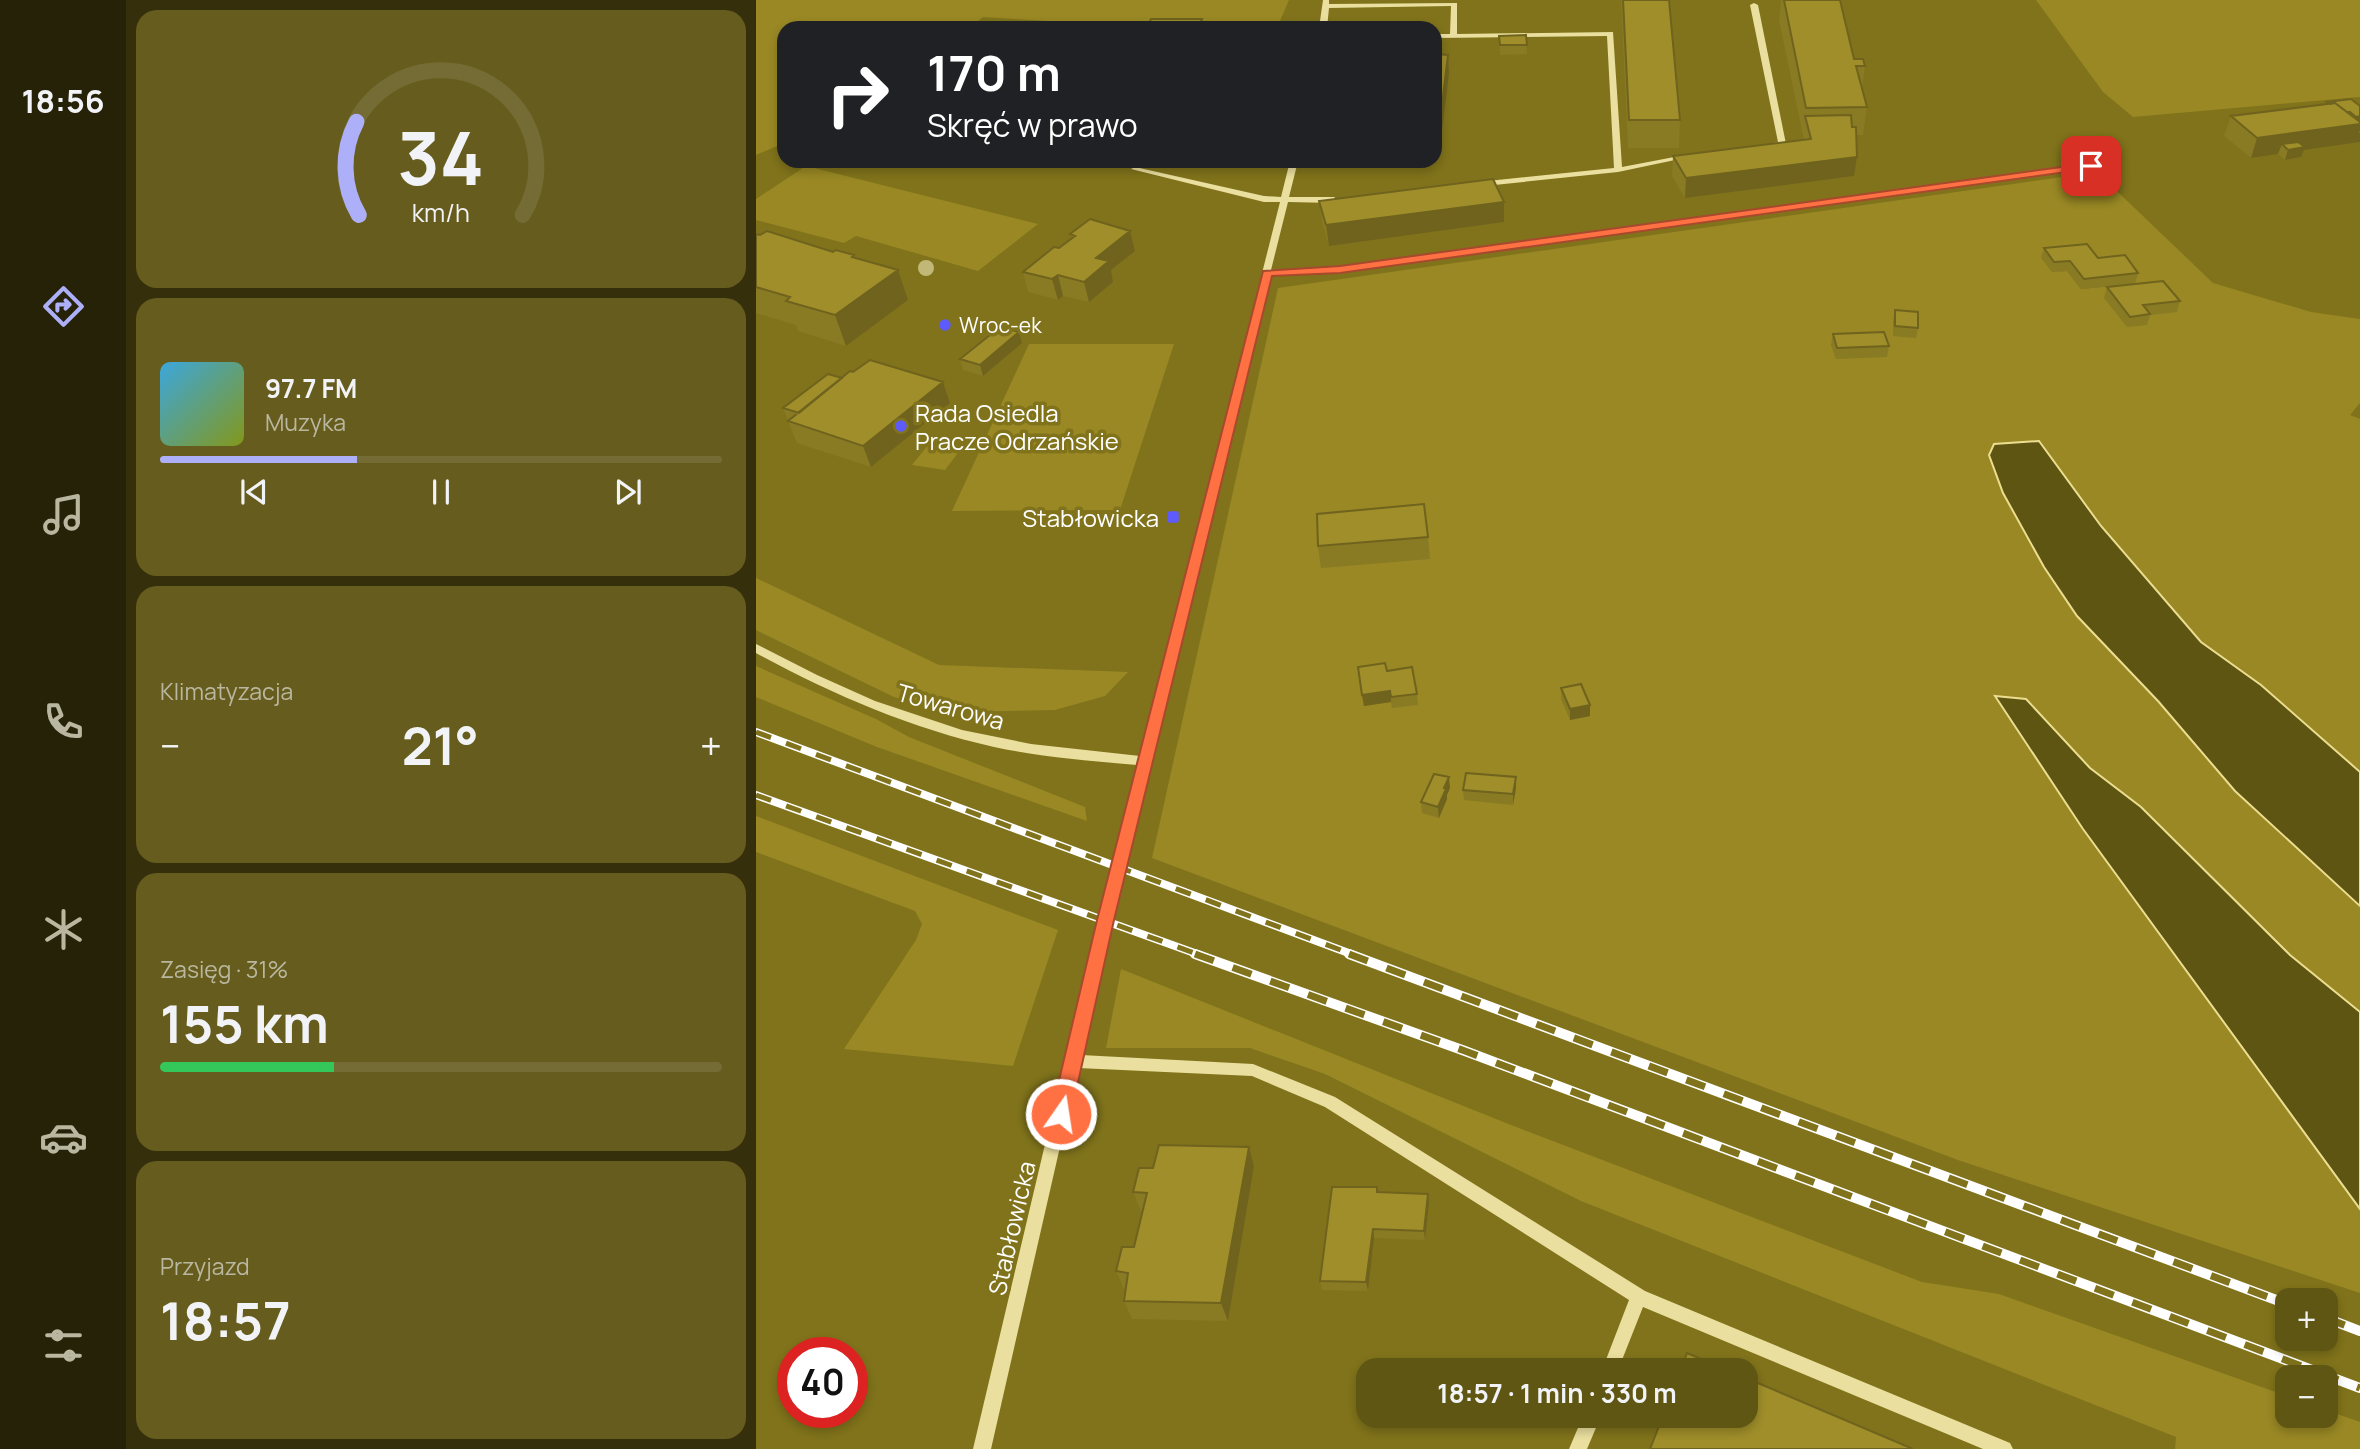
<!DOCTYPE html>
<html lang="pl">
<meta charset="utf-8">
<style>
body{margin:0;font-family:Manrope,sans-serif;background:#665c1d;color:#f1f3f6;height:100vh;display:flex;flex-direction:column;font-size:26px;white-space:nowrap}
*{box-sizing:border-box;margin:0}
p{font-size:23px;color:#bab7a0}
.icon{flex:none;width:38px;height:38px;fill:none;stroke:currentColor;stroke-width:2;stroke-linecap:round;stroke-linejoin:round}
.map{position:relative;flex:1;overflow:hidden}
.side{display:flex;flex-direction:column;gap:10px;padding:10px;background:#352f0b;width:630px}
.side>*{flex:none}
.banner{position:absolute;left:21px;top:21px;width:665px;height:147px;border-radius:21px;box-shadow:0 4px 10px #0003;background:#202124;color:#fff;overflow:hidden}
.tools{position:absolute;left:1519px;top:1288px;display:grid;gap:14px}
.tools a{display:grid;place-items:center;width:63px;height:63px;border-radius:14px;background:#605614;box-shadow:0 4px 10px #0003;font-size:35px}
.speed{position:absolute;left:21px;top:1337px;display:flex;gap:14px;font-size:35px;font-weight:700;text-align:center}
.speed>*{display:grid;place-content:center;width:91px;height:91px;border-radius:50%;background:#605614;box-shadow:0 4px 10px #0003;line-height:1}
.speed .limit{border:10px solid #d22;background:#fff;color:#111}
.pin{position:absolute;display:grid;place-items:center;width:60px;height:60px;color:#fff;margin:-30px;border-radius:14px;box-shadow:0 4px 10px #0006}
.me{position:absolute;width:77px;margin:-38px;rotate:13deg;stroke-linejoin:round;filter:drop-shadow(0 0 5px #0008)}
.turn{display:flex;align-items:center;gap:24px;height:147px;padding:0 35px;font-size:32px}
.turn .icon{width:91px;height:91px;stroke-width:2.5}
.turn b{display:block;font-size:49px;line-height:60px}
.big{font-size:52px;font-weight:700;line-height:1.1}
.side .widget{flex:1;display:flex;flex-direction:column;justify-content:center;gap:10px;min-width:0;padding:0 24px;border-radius:21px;background:#665c1d}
.side .dial{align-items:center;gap:0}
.dial svg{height:182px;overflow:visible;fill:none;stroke:#746c34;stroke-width:7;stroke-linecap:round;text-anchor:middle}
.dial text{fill:#f1f3f6;stroke:none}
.song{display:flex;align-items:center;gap:21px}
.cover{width:84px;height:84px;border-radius:10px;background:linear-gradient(135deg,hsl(200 70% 55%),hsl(70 70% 35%))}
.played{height:7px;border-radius:4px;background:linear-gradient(90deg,#aeaff9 35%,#746c34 35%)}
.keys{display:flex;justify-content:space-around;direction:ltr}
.heat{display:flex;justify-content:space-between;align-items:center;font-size:38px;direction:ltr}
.charge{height:10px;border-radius:5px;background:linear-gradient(90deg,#34c759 31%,#746c34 0)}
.trip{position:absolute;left:600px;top:1358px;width:402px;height:70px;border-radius:21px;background:#605614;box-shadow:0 4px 10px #0003;font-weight:700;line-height:70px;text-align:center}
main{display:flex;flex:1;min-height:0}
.tab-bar{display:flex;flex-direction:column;width:126px;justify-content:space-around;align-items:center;background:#262208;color:#bab7a0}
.tab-bar .icon{width:49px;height:49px}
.tab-bar .current{color:#aeaff9}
.tab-bar b{font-size:32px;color:#f1f3f6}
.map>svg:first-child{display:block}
</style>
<main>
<nav class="tab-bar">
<b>18:56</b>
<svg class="icon current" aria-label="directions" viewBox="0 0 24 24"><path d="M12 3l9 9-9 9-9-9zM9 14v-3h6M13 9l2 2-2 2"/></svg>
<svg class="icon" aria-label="music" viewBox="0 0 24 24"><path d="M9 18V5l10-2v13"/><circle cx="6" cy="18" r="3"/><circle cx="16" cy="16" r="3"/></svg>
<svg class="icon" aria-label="phone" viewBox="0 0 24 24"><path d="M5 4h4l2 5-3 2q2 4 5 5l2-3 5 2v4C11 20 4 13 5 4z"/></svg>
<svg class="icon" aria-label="climate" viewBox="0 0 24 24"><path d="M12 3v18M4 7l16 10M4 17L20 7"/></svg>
<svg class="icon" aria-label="car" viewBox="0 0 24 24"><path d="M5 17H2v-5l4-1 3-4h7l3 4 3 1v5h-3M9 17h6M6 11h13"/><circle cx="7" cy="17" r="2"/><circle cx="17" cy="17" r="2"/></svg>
<svg class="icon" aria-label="filters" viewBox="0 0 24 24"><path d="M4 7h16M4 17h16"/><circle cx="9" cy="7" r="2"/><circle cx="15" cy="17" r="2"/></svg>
</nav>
<section class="side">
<div class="widget dial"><svg viewBox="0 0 100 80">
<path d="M14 69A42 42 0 1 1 86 69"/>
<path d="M14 69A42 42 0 0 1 13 28" stroke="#aeaff9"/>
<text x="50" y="56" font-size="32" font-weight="700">34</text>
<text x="50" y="72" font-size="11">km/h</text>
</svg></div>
<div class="widget">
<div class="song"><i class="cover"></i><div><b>97.7 FM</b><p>Muzyka</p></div></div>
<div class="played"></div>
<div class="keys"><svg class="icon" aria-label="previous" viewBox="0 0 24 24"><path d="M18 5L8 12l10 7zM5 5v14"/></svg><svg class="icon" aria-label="pause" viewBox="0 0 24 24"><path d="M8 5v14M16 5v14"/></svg><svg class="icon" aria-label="next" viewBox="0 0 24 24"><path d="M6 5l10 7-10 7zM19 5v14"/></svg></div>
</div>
<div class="widget"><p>Klimatyzacja</p>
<div class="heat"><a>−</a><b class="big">21°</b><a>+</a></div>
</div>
<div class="widget"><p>Zasięg · 31%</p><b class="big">155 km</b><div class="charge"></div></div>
<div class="widget"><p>Przyjazd</p><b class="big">18:57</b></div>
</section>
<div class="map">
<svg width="1604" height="1449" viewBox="0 0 1604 1449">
<rect width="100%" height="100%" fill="#80731b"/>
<!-- green -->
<path fill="#998824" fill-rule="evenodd" d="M0,0H533L521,28H405L227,17L214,28H28V143L0,155Z
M1280,0H1604V97L1377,117L1347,92Z
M50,166L282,224L222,271L100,236L88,243L0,220V199Z
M1341,172L1457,283L1555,312L1604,319V403L1594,415L1604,419V772L1505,685L1445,642L1345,526L1283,441L1321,616L1402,701L1480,791L1604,906V1012L1534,955L1385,807L1334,768L1270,699L1239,696L1327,829L1604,1209V1293L1202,1160L396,858L522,288ZM1366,266L1378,284L1325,289L1311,271L1296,272Z
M273,344H418L364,510L196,511Z
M173,444L205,449L189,470L156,465Z
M0,578L183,665L372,672L349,696L299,710L190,712L138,697L0,630Z
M0,666L120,719L153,737L329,807L331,821L121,747L0,697Z
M0,816L302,930L257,1066L88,1049L160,940L166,924L159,911L0,852Z
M365,969L750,1123L1166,1282L1243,1294L1531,1396V1416H1570V1410L1604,1422V1449H1419L1420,1437L825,1201L569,1074L494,1048H350Z"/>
<!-- water -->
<path fill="#5f5512" stroke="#ecde91" stroke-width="2" d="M1283,441L1345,526L1445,642L1505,685L1604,772V906L1479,791L1402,701L1321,616L1288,567L1247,493L1233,455L1238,444Z
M1239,696L1270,699L1334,768L1385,807L1534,955L1604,1012V1209L1327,829Z"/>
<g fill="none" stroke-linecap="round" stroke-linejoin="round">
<!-- minor -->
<path fill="#eadf9e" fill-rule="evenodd" d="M567,0H573V4L701,3V34L857,32L866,167L934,154L938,156L862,172L719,187L718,185L722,182L858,168L851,36L679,38V34H694L695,6L573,8L571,28H563Z
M998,3L1002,5L1030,144C1025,148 1012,150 1007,146L1022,142L994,5Z
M534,161H542L533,197H578L582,200L578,203L532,202L515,270L584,266L1335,164L1339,166L1335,168L584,272L514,276L356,920L325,1055L497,1064L579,1097L889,1291L1254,1443L1257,1449H1227L887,1307L862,1370H846L873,1300L569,1107L496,1076L322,1068L235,1449H217L342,920L381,765C333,761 285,757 238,747C154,728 75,694 0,653V644L61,675L119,701L206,730L275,744L384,756L524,202H508L375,169L379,167L508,196L525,197Z
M827,1416H845L831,1449H813Z"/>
<!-- rail-far1 casing -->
<g stroke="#fff" stroke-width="8">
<path id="rail-far1" d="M0,732L598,955
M0,795L444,955"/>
</g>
<!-- rail casing -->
<g stroke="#fff" stroke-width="10">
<path id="rail" d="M439,954L709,1051L1604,1388
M593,954L1531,1304
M1570,1318L1604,1331"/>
</g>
<!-- rail-far1 -->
<use href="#rail-far1" stroke="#80731b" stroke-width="5" stroke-dasharray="16" stroke-linecap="butt"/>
<!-- rail -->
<use href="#rail" stroke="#80731b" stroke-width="7" stroke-dasharray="20" stroke-linecap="butt"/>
</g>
<!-- trees -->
<circle fill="#c1b877" cx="170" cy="268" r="8"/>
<!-- wall -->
<path fill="#897a24" d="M865,0H913L924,120L923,148H872Z
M1025,0H1084L1098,59L1109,66L1106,88L1111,107L1107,135H1101V157L1098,176L929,198L916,176L917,156L1048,140L1023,20Z
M770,35L771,54L744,55L743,36Z
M679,54L693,74L685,140H679Z
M1571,102L1604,106V142L1548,150L1545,157L1529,160L1522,154L1495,158L1468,136L1475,116L1570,105Z
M563,201L748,202V222L573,246L566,221Z
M374,231L379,251L355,270L357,282L333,302L307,296L302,300L272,292L267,272L316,238L314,234Z
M0,234L99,258L152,300L90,346L42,331L40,325L0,313Z
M1288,248L1342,258L1382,273L1379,284L1325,289L1311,271L1296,272L1285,258Z
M1351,287L1424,301L1421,312L1394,315L1391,325L1371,327L1348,298Z
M1139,310L1162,328L1160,338L1137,336V321Z
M263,332L266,343L227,376L207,370L204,359Z
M1077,334L1133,346L1131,357L1080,359L1075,345Z
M97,372L187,382L194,403L115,467L41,443L32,421L34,420L31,418L27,408Z
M672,537L674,559L565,568L562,546Z
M602,667L631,671L661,694L662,705L636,708L635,702L608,706Z
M805,688L834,716L814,720L805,699Z
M760,777V788L757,805L708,800L707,790Z
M694,788L691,795V799L683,818L666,813L665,802Z
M493,1147L498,1166L472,1321L376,1319L368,1301L370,1289H368L360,1271L378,1247L387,1211H385L377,1192L397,1168Z
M621,1187L622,1192L672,1194L673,1204L669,1240L618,1238L612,1291L566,1290L564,1281Z"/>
<!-- shaded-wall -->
<path fill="#6f631d" d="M446,19L447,28H442Z
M692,55L693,74L685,140L684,121Z
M1604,116V130L1603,133H1604V142L1548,150L1545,157L1529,160L1532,150L1526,144L1522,154L1495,158L1501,138L1597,125L1600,117Z
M1101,157L1098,176L929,198L930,178Z
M748,202V222L573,246L570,225Z
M374,231L379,251L355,270L357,282L333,302L328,282L340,258Z
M142,270L152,300L90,346L79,315Z
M302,275L307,296L302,300L296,279Z
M263,332L266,343L227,376L224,365Z
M187,382L194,403L115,467L107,446Z
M634,691L635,702L608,706L606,695Z
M834,705V716L814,720V709Z
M693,777L694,788L691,795V799L683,818L682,807L688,788Z
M760,777V788L757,805V794Z
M493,1147L498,1166L472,1321L465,1303Z
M672,1194L673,1204L669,1240L668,1231Z
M617,1229L618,1238L612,1291L610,1282Z"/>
<!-- building -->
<path fill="#9f8e2a" stroke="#6f631d" stroke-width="2" d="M867,0H913L924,120H873Z
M1028,0H1084L1098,59H1107L1109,66H1100L1111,107L1050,108Z
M395,19H446L442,28H391Z
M770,35L771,45H744L743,36Z
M679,54L692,55L684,121H679Z
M1595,99L1604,106V116L1600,117L1594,112H1591L1579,103L1574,104L1571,102Z
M1579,103L1604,122V124L1501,138L1475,116Z
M1095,115L1096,127H1100L1101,157L930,178L917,156L1055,139L1049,116Z
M1542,142L1549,147L1532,150L1526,144Z
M737,179L748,202L570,225L563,201Z
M334,219L374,231L340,258L353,261L328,282L302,275L296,279L267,272L298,247L303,248L319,236L314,234Z
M11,231L77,252L80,250L98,255L96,257L142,270L79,315L30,301L34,297L0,287V234L4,235Z
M1331,244L1342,258L1369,255L1382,273L1328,279L1314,261L1298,262L1288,248Z
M1407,281L1424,301L1387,305L1394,314L1374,317L1351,287Z
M1139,310L1162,312V328L1139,326Z
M244,327L263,332L224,365L204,359Z
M1128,332L1133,346L1081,348L1077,334Z
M114,360L187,382L107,446L32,421L94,371L97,372Z
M72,374L86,378L43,413L27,408Z
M668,504L672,537L562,546L561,514Z
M629,663L631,671L656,667L661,694L635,697L634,691L606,695L602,667Z
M825,684L834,705L814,709L805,688Z
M710,773L760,777L757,794L707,790Z
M678,774L693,777L688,788L690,789L682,807L665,802Z
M403,1145L493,1147L465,1303L368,1301L372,1273L360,1271L366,1247H378L391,1193L377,1192L383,1168H397Z
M576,1187H621V1192L672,1194L668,1231L617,1229L610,1282L564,1281Z
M931,1353L971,1370H925Z
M990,1378L1157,1449H894L907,1416H990Z"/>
<!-- route -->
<path fill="#ff7043" stroke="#a6492c" stroke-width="2" d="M1335,163L1341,166L1339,168L584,273L516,276L358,920L315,1114L312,1120L305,1123L298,1120L295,1114L341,920L507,271L584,266Z"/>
<!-- markers -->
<g fill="#5d5bfc" stroke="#80731b" stroke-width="2.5">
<circle cx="189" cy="325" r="7"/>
<circle cx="145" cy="426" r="7"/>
<rect x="410" y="510" width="14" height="14" rx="3.5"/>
</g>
<g text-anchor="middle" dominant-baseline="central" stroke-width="7" stroke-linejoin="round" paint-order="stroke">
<!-- far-poi labels -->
<g font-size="21" fill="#fff" stroke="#80731b" text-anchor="start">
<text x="203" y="325">Wroc-ek</text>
</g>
<!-- poi labels -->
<g font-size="24" fill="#fff" stroke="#80731b" text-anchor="start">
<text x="159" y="412">Rada Osiedla<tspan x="159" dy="28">Pracze Odrzańskie</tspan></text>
<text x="403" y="517" text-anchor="end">Stabłowicka</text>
</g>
<!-- street labels -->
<g font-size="24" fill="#fff" stroke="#80731b">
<text transform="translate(195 706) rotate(16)">Towarowa</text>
<text transform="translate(255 1228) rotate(-77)">Stabłowicka</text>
</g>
</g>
</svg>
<div class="tools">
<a>+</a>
<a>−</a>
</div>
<div class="speed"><div class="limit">40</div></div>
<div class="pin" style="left:1335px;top:166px;background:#d93025"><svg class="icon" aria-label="arrive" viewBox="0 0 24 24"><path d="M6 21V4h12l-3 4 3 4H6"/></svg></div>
<svg class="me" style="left:305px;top:1114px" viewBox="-20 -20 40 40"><circle r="17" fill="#ff7043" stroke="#fff" stroke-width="3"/><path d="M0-11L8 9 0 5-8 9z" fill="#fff"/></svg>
<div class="trip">18:57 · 1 min · 330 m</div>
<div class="banner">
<div class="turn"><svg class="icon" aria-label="right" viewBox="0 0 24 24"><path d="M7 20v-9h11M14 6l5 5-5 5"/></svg><div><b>170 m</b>Skręć w prawo</div></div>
</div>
</div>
</main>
